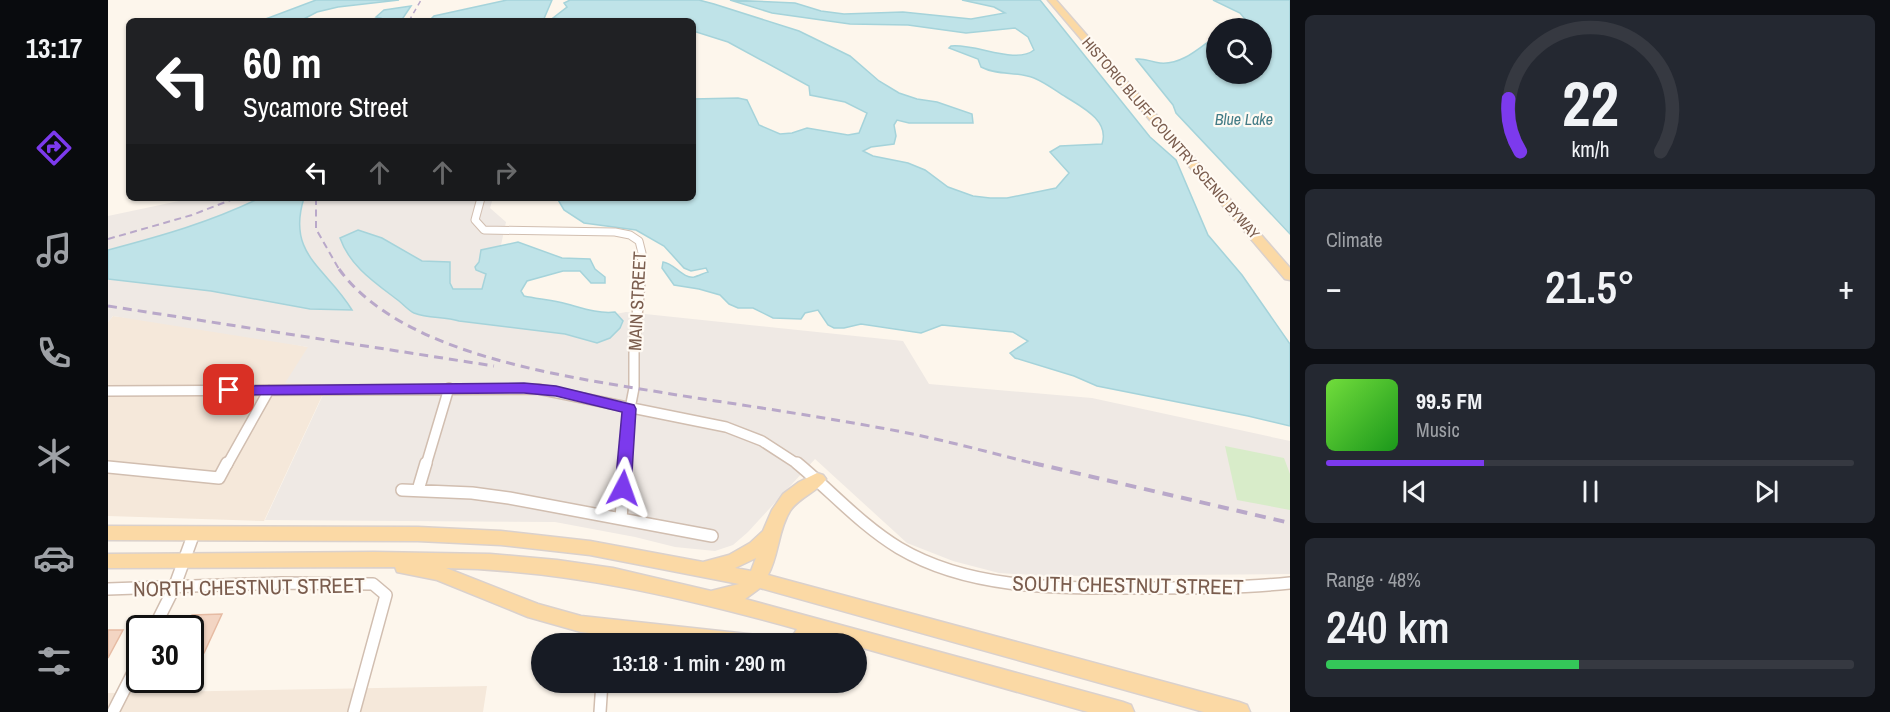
<!DOCTYPE html>
<meta charset="utf-8">
<style>
body{margin:0;font-family:"Archivo Narrow",sans-serif;background:#242831;color:#f1f3f6;height:100vh;display:flex;flex-direction:column;font-size:22px;white-space:nowrap}
*{box-sizing:border-box;margin:0}
p{font-size:20px;color:#9ea1a6}
.icon{flex:none;width:33px;height:33px;fill:none;stroke:currentColor;stroke-width:2;stroke-linecap:round;stroke-linejoin:round}
.map{position:relative;flex:1;overflow:hidden}
.side{display:flex;flex-direction:column;gap:15px;padding:15px;background:#0d0f14;width:600px}
.side>*{flex:none}
.guide{position:absolute;left:18px;top:18px;width:570px;height:183px;border-radius:9px;box-shadow:0 2px 4px #0004;background:#202124;color:#fff;overflow:hidden}
.tools{position:absolute;left:1098px;top:18px;display:grid;gap:12px}
.tools a{display:grid;place-items:center;width:66px;height:66px;border-radius:50%;background:#171b24;box-shadow:0 2px 4px #0004;font-size:30px}
.speed{position:absolute;left:18px;top:615px;display:flex;gap:12px;font-size:30px;font-weight:700;text-align:center}
.speed>*{display:grid;place-content:center;width:78px;height:78px;border-radius:50%;background:#171b24;box-shadow:0 2px 4px #0004;line-height:1}
.speed .limit{border:3px solid #111;border-radius:9px;background:#fff;color:#111}
.pin{position:absolute;display:grid;place-items:center;width:51px;height:51px;color:#fff;margin:-26px;border-radius:12px;box-shadow:0 3px 9px #0006}
.me{position:absolute;width:66px;margin:-33px;rotate:4deg;stroke-linejoin:round;filter:drop-shadow(0 0 4px #0008)}
.turn{display:flex;align-items:center;gap:21px;height:126px;padding:0 18px;font-size:27px}
.turn .icon{width:78px;height:78px;stroke-width:2.5}
.turn b{display:block;font-size:42px;line-height:51px}
.lanes{display:flex;align-items:center;height:57px;padding:0 18px;background:#0003;justify-content:center;gap:30px;direction:ltr}
.lanes .off{opacity:.35}
.big{font-size:45px;font-weight:600;line-height:1.1}
.side .widget{flex:1;display:flex;flex-direction:column;justify-content:center;gap:9px;min-width:0;padding:0 21px;border-radius:9px;background:#242831}
.side .dial{align-items:center;gap:0}
.dial svg{height:156px;overflow:visible;fill:none;stroke:#363941;stroke-width:7;stroke-linecap:round;text-anchor:middle}
.dial text{fill:#f1f3f6;stroke:none}
.song{display:flex;align-items:center;gap:18px}
.cover{width:72px;height:72px;border-radius:9px;background:linear-gradient(135deg,hsl(100 70% 55%),hsl(120 70% 35%))}
.played{height:6px;border-radius:3px;background:linear-gradient(90deg,#7c3aed 30%,#363941 30%)}
.keys{display:flex;justify-content:space-around;direction:ltr}
.heat{display:flex;justify-content:space-between;align-items:center;font-size:33px;direction:ltr}
.charge{height:9px;border-radius:4px;background:linear-gradient(90deg,#34c759 48%,#363941 0)}
.trip{position:absolute;left:423px;top:633px;width:336px;height:60px;border-radius:30px;background:#171b24;box-shadow:0 2px 4px #0004;font-weight:600;line-height:60px;text-align:center}
main{display:flex;flex:1;min-height:0}
.tab-bar{display:flex;flex-direction:column;width:108px;justify-content:space-around;align-items:center;background:#090b0e;color:#9ea1a6}
.tab-bar .icon{width:42px;height:42px}
.tab-bar .current{color:#7c3aed}
.tab-bar b{font-size:27px;color:#f1f3f6}
.map>svg:first-child{display:block}
</style>
<main>
<nav class="tab-bar">
<b>13:17</b>
<svg class="icon current" aria-label="directions" viewBox="0 0 24 24"><path d="M12 3l9 9-9 9-9-9zM9 14v-3h6M13 9l2 2-2 2"/></svg>
<svg class="icon" aria-label="music" viewBox="0 0 24 24"><path d="M9 18V5l10-2v13"/><circle cx="6" cy="18" r="3"/><circle cx="16" cy="16" r="3"/></svg>
<svg class="icon" aria-label="phone" viewBox="0 0 24 24"><path d="M5 4h4l2 5-3 2q2 4 5 5l2-3 5 2v4C11 20 4 13 5 4z"/></svg>
<svg class="icon" aria-label="climate" viewBox="0 0 24 24"><path d="M12 3v18M4 7l16 10M4 17L20 7"/></svg>
<svg class="icon" aria-label="car" viewBox="0 0 24 24"><path d="M5 17H2v-5l4-1 3-4h7l3 4 3 1v5h-3M9 17h6M6 11h13"/><circle cx="7" cy="17" r="2"/><circle cx="17" cy="17" r="2"/></svg>
<svg class="icon" aria-label="filters" viewBox="0 0 24 24"><path d="M4 7h16M4 17h16"/><circle cx="9" cy="7" r="2"/><circle cx="15" cy="17" r="2"/></svg>
</nav>
<div class="map">
<svg width="1182" height="712" viewBox="0 0 1182 712">
<rect width="100%" height="100%" fill="#fdf6ec"/>
<!-- residential -->
<path fill="#f5e8da" d="M5,316L81,325L200,347L220,383L156,521L0,516V322Z
M379,686L375,712H0V693Z"/>
<!-- industrial -->
<path fill="#efe9e4" d="M85,198H385L382,208L398,222L390,259L386,300L473,321L518,312L795,341L821,384L984,398L1182,441V574L941,576L891,573L845,561L799,543L707,459L640,532L625,545L607,551L567,547L527,537L447,522L157,520L220,384L177,383L200,347L5,316L0,322V216Z"/>
<!-- green -->
<path fill="#d8ecc9" d="M1117,446L1176,458L1182,474V510L1129,500Z"/>
<!-- water -->
<path fill="#bfe3e8" stroke="#a5d3da" stroke-width="1.5" d="M208,0H291L230,7L209,12L192,21L155,20Z
M399,0H444L435,21H321L326,16Z
M462,0H591L606,4L691,31L742,56L771,81L791,93L809,99L829,102L864,114L865,123H801L789,120L786,125L788,136L786,144L763,147L755,151L765,156L800,163L817,170L840,187L865,196L882,198H899L948,188L961,173L942,152L952,146L994,144C1002,121 974,107 958,97C948,91 938,83 926,78C908,71 890,76 873,67L870,59L841,48L843,46C867,43 908,65 926,50L920,37L907,28L858,33L800,25L742,24L664,13L622,0L687,3L713,11L736,14L795,12L863,19L897,13L886,7L854,0H932L1042,137L1068,160L1100,235L1134,275L1182,344V426L1140,416L989,386L966,376L907,358L902,353L920,341L905,332L834,325L813,333L753,324L736,328H726L720,325L710,310L697,313L693,319L665,318L645,308H630L621,304L612,295L591,289L566,285L554,268L555,262C566,263 575,279 586,277C590,276 596,273 600,272L598,268L583,271L576,268L556,246L528,230L476,223L456,210L449,198H585V99L630,98L639,100L651,125L672,134L684,133L699,128L740,135L751,133L759,113L737,102L702,95L701,86L620,42L585,31V21H453V19L445,18L459,7L456,3Z
M1105,0H1182V234L1068,113L1065,105L1028,59C1037,58 1043,62 1052,63C1074,65 1091,48 1108,36V74H1154V28H1121L1137,19L1132,13Z
M303,6L293,21H273V18L268,17L276,10Z
M152,198H196C178,255 219,268 244,310L202,309L103,291L0,279V250C53,236 103,222 152,198Z
M250,230L274,238L314,261L342,262V283L345,289H374L378,274L368,270L367,267L371,262L373,250L410,242L454,258L482,259L487,269L497,277V283H483L472,271H455L419,281L413,291L416,296C430,299 445,300 459,304C474,308 491,314 507,312L515,321L512,328L502,338L489,343L457,334L351,321C336,316 321,319 306,313C300,310 296,305 291,301C269,284 242,267 232,238Z"/>
<!-- building -->
<path fill="#f3d5c3" stroke="#e6bba3" stroke-width="1.5" d="M114,614L96,653H82V628H78L84,615Z
M0,630H15L0,658Z"/>
<g fill="none" stroke-linecap="round" stroke-linejoin="round">
<!-- minor-far2 casing -->
<g stroke="#d1beb0" stroke-width="9">
<path id="minor-far2" d="M373,198L367,220L376,230L507,232L522,235L531,241L534,253L533,271"/>
</g>
<!-- minor-far1 casing -->
<g stroke="#d1beb0" stroke-width="12">
<path id="minor-far1" d="M0,391L430,389L618,427L654,441L691,465
M119,465L161,390
M318,465L341,388
M517,465L520,419L526,388V353L533,269"/>
</g>
<!-- minor casing -->
<g stroke="#d1beb0" stroke-width="14">
<path id="minor" d="M689,463C723,491 753,525 791,548C864,591 954,588 1036,588C1085,588 1133,588 1182,583
M0,467L111,478L119,463
M294,490L364,493L401,498L604,536
M310,490L318,463
M513,519L517,463
M0,589L173,583L265,584L278,595L246,712
M46,628L66,588L86,533
M497,644L499,627
M5,712L32,659
M492,712L494,682"/>
</g>
<!-- primary casing -->
<g stroke="#dad1cd" stroke-width="3">
<path id="primary" d="M940,0H948L1182,268V280L1177,279Z
M709,473L715,475L718,479C711,491 691,497 682,511C670,530 671,555 660,575L1131,702L1139,705L1142,712H1096L652,588L637,599L1015,702L1023,705L1026,712H980L748,646V644H739L708,635L702,644H673L676,638L686,634L689,629C574,597 458,570 338,568L430,604L473,616L649,635L656,638L659,644H570L473,632L420,617L329,580L289,572L287,567L0,568V554L266,552L382,554L449,560L505,568L603,591L631,584L482,555L393,545L310,541L0,540V526L310,527L393,531L482,541L595,562L621,555L642,543L655,531L664,510L675,494L691,482ZM648,558L643,571L627,568Z"/>
</g>
<!-- minor-far2 -->
<use href="#minor-far2" stroke="#fff" stroke-width="7"/>
<!-- minor-far1 -->
<use href="#minor-far1" stroke="#fff" stroke-width="9"/>
<!-- minor -->
<use href="#minor" stroke="#fff" stroke-width="11"/>
<!-- primary -->
<use href="#primary" fill="#fbd9a5" fill-rule="evenodd"/>
<!-- rail-far3 -->
<path stroke="#b9a8c9" stroke-width="1.5" stroke-dasharray="5 4" stroke-linecap="butt" d="M301,21L313,0"/>
<!-- rail-far2 -->
<path stroke="#b9a8c9" stroke-width="2" stroke-dasharray="7 4.5" stroke-linecap="butt" d="M208,198V229L232,271
M0,239L84,215L128,198"/>
<!-- rail-far1 -->
<path stroke="#b9a8c9" stroke-width="3" stroke-dasharray="9 6" stroke-linecap="butt" d="M231,269C295,357 462,377 563,394C633,405 703,415 773,428C826,437 879,452 932,465
M0,306L386,366"/>
<!-- rail -->
<path stroke="#b9a8c9" stroke-width="4" stroke-dasharray="11 8" stroke-linecap="butt" d="M925,463L1182,523"/>
</g>
<!-- route -->
<path fill="#7c3aed" stroke="#51269a" stroke-width="1.5" d="M416,383L448,386L526,405L528,409L523,488L521,492H509L507,488L514,412L448,396L416,393L121,395L114,390L121,386Z"/>
<g text-anchor="middle" dominant-baseline="central" stroke-width="4.5" stroke-linejoin="round" paint-order="stroke">
<!-- far-street labels -->
<g font-size="15" fill="#7a5c4d" stroke="#fffaf3">
<text transform="translate(1063 138) rotate(49)">HISTORIC BLUFF COUNTRY SCENIC BYWAY</text>
</g>
<!-- far-water labels -->
<g font-size="16" font-style="italic" fill="#437c86" stroke="#fffaf3">
<text x="1136" y="119">Blue Lake</text>
</g>
<!-- street labels -->
<g font-size="18" fill="#7a5c4d" stroke="#fffaf3">
<text transform="translate(529 301) rotate(-87)">MAIN STREET</text>
</g>
<!-- near-street labels -->
<g font-size="21" fill="#7a5c4d" stroke="#fffaf3">
<text transform="translate(1020 585) rotate(1)">SOUTH CHESTNUT STREET</text>
<text transform="translate(141 587) rotate(-1)">NORTH CHESTNUT STREET</text>
</g>
</g>
</svg>
<div class="tools">
<a><svg class="icon" aria-label="search" viewBox="0 0 24 24"><circle cx="10" cy="10" r="6"/><path d="M15 15l6 6"/></svg></a>
</div>
<div class="speed"><div class="limit">30</div></div>
<div class="pin" style="left:121px;top:390px;background:#d93025"><svg class="icon" aria-label="arrive" viewBox="0 0 24 24"><path d="M6 21V4h12l-3 4 3 4H6"/></svg></div>
<svg class="me" style="left:515px;top:488px" viewBox="-20 -20 40 40"><path d="M0-17L14 15 0 8-14 15z" fill="#7c3aed" stroke="#fff" stroke-width="4"/></svg>
<div class="trip">13:18 · 1 min · 290 m</div>
<div class="guide">
<div class="turn"><svg class="icon" aria-label="left" viewBox="0 0 24 24"><path d="M17 20v-9H6M10 6l-5 5 5 5"/></svg><div><b>60 m</b>Sycamore Street</div></div>
<div class="lanes"><svg class="icon" aria-label="left" viewBox="0 0 24 24"><path d="M17 20v-9H6M10 6l-5 5 5 5"/></svg><svg class="icon off" aria-label="ahead" viewBox="0 0 24 24"><path d="M12 20V5M6 11l6-6 6 6"/></svg><svg class="icon off" aria-label="ahead" viewBox="0 0 24 24"><path d="M12 20V5M6 11l6-6 6 6"/></svg><svg class="icon off" aria-label="right" viewBox="0 0 24 24"><path d="M7 20v-9h11M14 6l5 5-5 5"/></svg></div>
</div>
</div>
<section class="side">
<div class="widget dial"><svg viewBox="0 0 100 80">
<path d="M14 69A42 42 0 1 1 86 69"/>
<path d="M14 69A42 42 0 0 1 8 42" stroke="#7c3aed"/>
<text x="50" y="56" font-size="32" font-weight="700">22</text>
<text x="50" y="72" font-size="11">km/h</text>
</svg></div>
<div class="widget"><p>Climate</p>
<div class="heat"><a>−</a><b class="big">21.5°</b><a>+</a></div>
</div>
<div class="widget">
<div class="song"><i class="cover"></i><div><b>99.5 FM</b><p>Music</p></div></div>
<div class="played"></div>
<div class="keys"><svg class="icon" aria-label="previous" viewBox="0 0 24 24"><path d="M18 5L8 12l10 7zM5 5v14"/></svg><svg class="icon" aria-label="pause" viewBox="0 0 24 24"><path d="M8 5v14M16 5v14"/></svg><svg class="icon" aria-label="next" viewBox="0 0 24 24"><path d="M6 5l10 7-10 7zM19 5v14"/></svg></div>
</div>
<div class="widget"><p>Range · 48%</p><b class="big">240 km</b><div class="charge"></div></div>
</section>
</main>
